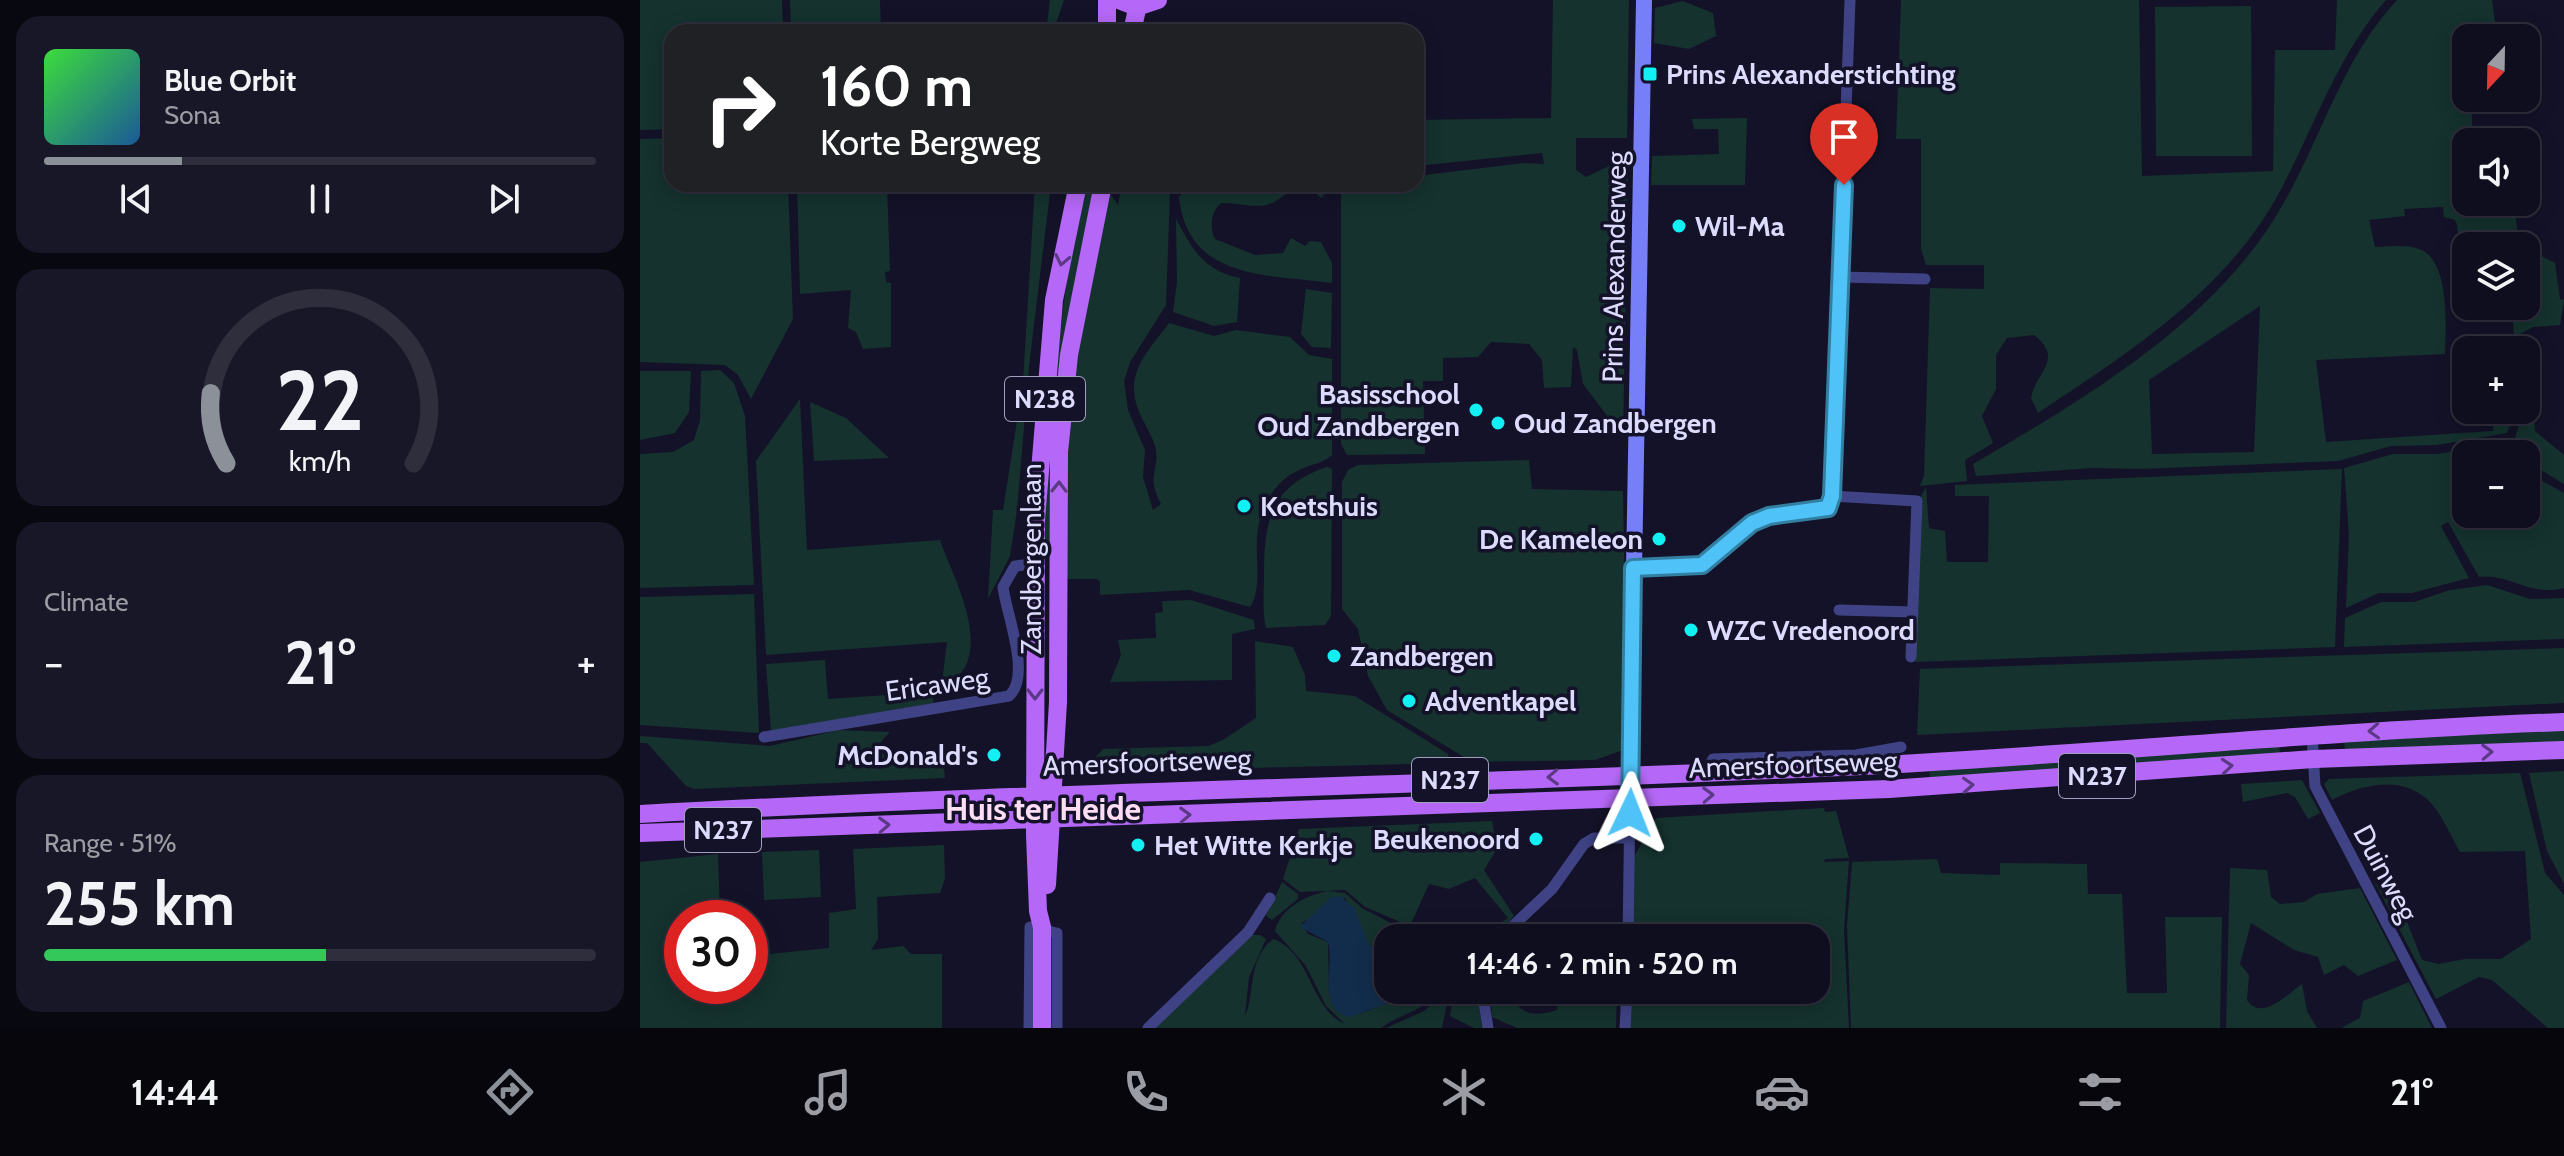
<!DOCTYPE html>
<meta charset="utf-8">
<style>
body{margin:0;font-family:Cabin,sans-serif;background:#181727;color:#f1f3f6;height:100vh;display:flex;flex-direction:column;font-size:30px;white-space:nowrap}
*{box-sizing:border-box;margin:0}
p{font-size:26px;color:#9b9ca4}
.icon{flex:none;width:44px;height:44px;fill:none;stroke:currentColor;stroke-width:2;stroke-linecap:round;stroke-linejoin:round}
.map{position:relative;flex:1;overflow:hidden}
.sheet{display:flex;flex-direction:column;gap:16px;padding:16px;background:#080810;width:640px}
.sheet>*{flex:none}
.top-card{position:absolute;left:24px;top:24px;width:760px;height:168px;border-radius:24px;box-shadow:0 4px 20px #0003,0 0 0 2px #2f2e3c;background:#202124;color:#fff;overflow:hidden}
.needle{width:52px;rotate:202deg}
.controls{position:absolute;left:1812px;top:24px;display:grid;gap:16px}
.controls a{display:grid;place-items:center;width:88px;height:88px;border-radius:16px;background:#0f0e1e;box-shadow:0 4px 20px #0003,0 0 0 2px #2f2e3c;font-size:40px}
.speed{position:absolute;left:24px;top:900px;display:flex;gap:16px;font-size:40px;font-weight:700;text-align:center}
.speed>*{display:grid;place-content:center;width:104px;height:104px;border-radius:50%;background:#0f0e1e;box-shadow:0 4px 20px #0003,0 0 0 2px #2f2e3c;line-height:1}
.speed .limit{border:12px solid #d22;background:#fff;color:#111}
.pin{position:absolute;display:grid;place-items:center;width:68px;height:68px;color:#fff;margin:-82px -34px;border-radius:50% 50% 50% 0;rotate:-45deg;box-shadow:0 0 8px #0007}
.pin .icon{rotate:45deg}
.me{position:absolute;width:88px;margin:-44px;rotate:2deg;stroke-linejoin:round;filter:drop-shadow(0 0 6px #0008)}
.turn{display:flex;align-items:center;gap:28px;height:168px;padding:0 24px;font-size:36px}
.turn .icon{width:104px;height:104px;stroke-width:2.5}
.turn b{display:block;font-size:56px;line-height:68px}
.big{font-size:60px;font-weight:800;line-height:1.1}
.sheet .widget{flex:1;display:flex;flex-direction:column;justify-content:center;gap:12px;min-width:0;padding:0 28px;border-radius:24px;background:#181727}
.sheet .dial{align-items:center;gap:0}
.dial svg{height:208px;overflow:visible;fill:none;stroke:#2f2e3c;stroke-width:7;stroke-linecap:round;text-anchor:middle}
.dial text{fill:#f1f3f6;stroke:none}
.song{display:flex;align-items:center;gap:24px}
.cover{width:96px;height:96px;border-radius:12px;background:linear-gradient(135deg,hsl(120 70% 55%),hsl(210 70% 35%))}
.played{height:8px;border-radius:4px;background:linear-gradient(90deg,#8c9099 25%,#2f2e3c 25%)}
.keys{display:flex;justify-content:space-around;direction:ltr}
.heat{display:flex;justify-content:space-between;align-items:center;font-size:44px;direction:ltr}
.charge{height:12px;border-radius:6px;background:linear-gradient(90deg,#34c759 51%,#2f2e3c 0)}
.trip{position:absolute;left:734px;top:924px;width:456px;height:80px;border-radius:24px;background:#0f0e1e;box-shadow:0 4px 20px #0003,0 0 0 2px #2f2e3c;font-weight:800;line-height:80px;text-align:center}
.tab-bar{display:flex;height:128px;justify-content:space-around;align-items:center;background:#06060c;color:#9b9ca4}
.tab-bar .icon{width:56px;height:56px}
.tab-bar .active{color:#8c9099}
.tab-bar b{font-size:36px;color:#f1f3f6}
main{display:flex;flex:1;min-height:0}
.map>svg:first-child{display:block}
</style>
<main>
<section class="sheet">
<div class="widget">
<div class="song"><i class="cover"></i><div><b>Blue Orbit</b><p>Sona</p></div></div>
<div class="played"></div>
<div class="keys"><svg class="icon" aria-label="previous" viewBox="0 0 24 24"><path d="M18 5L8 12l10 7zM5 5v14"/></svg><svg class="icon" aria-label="pause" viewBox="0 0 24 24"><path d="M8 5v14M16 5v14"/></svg><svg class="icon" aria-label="next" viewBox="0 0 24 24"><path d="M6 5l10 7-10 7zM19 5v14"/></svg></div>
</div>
<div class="widget dial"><svg viewBox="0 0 100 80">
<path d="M14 69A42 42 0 1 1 86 69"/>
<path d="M14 69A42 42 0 0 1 8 42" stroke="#8c9099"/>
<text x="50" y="56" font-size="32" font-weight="700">22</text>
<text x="50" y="72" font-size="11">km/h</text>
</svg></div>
<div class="widget"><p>Climate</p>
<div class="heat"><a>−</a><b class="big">21°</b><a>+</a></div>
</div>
<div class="widget"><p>Range · 51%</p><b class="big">255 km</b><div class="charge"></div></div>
</section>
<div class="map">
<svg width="1924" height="1028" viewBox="0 0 1924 1028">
<rect width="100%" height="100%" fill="#141228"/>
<!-- green -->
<path fill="#15322e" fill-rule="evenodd" d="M0,0H142L143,32H32V129L0,130Z
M150,0H240L241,32H151Z
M410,0H424L413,32H406Z
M913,0H989L987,138H936V170L946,177L969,166H988L983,437L943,384L937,350L933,347L931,387L904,388L902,360L889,344L851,342L838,357L803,358V381H783L785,454L707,455L701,444V184H776V176L884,163L904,164L902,153L776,166V120L911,118Z
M1261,0H1499L1502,176L1633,171L1635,50H1695L1697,0H1746C1693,61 1673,133 1634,202C1580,295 1485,355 1398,413L1391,398C1396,371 1425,360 1394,335L1367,338L1356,355V389L1342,416L1353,443L1325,460L1327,481L1280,486L1284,476L1290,288L1344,289V265H1286L1281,249V139H1256Z
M1757,0H1852L1857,38H1826V98H1831L1833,142H1826V202H1874L1879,246H1826L1823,271L1817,225L1815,220L1804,217L1803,207L1764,209L1765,216L1729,220L1735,247C1748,247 1765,244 1779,249C1810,259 1806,327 1805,354L1676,360L1686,442L1853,431L1855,410H1875L1867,433L1797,445L1751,446L1698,461L1501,469L1453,468L1336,476L1333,464C1445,398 1575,323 1642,206C1682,137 1702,59 1757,0ZM1620,306L1614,452L1512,454L1509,380Z
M1043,1L1073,13L1076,36L1049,49L1014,43L1015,8Z
M1611,6L1612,156H1516L1515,7Z
M1107,118L1105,185H1011L1012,156L1079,154L1078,129H1054L1052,119Z
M32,138V184H148L153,319L111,399L98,375L85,365L0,362V139Z
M157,184H247L250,271L245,272L246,282L251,283V347L223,349L216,332L208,328L211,290L160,294Z
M395,184H411L389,367L377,510L370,556L348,599L353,510H363L383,382Z
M441,184H457L412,541L401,542L415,363Z
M482,184H544L535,186L530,192L526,305L490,362L484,381L488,410L505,450L503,477L513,510L521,504C506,477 519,471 516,450C514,439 506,427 501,416C482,376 505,355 529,323L574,336L596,330L650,337L669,355L692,359V455C678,468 656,463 635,489C601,531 629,578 610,607L549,590L460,595V582L457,579H428L421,572L429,432L440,328L468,190L478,205Z
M595,184H694L681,198C655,171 648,200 626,205C613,208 596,202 582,203C571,210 569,228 575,239L615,255L643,253L651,238L665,246L670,241L681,242L692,263V283C628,274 548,281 539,197L543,192Z
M536,219C553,250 564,271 600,278L597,322L574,326L533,312L537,282Z
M1888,249L1915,263L1920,299L1924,300L1920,325L1893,327L1874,337L1872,306H1886Z
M666,289L692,293L691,348L672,347L661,334Z
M80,370L94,383L105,416L114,585L0,588V454L33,452L54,440L60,420L61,371Z
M0,371H51L49,412L35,433L0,440Z
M160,399L167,550L300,540C312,574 341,626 327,663C321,678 306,684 300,698L307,642L126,655L116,461Z
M170,402L206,418L249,458L174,461Z
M1893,404L1895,431L1924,455V484L1886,461V454L1878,450L1875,438L1886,405Z
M1866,442L1870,454H1826V514H1886V472L1924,493V588C1891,597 1868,573 1839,577L1808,522L1801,526L1829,578L1772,593H1739L1706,608L1709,534L1704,468L1753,454H1798Z
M889,460L892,489L983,491L986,665L983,750L955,760L832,762L747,710L728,676L718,629L702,609V482L708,470L718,465Z
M687,467L692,469L691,616L685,625L626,628C622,612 624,594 624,577C624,523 629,486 687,467Z
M1702,469L1695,647L1275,662L1276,506L1286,487L1289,528L1305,531L1307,562H1348L1349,496H1315V485Z
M1847,585L1890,599L1924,598V639L1704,647L1705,618L1741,602H1774L1810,590Z
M114,594L119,733L0,725V597Z
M551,600L614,620L615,629L592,634V680L470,682L481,655L478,640L516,638L515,613L523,612L522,601Z
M615,641L653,647L665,675L666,691L715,696L808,754L810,763L457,772L455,758L463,749L568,746L583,740L616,718Z
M1924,648V703L1277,735L1280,669Z
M185,660L188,699L293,692V703L131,732L126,664Z
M1924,728V744L1705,752L1704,741Z
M199,730L250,732L242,740L240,750C254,771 281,766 304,767L305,778L54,789L46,786L7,743H0V736L130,746Z
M1639,741L1640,755L1290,781L1289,768Z
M1924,771V884L1907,851L1889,773Z
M1880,773L1905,873L1924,895V1028H1908L1852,980L1839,977L1796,999L1734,881L1766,919L1782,960L1798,964L1825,959H1861L1891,939L1885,851L1820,852C1811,836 1803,817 1791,803C1764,774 1722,784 1692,800L1684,784L1689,779Z
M1662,780L1680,813L1668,819L1655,797L1647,793L1603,802L1601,784Z
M1184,808L1185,812L1196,811L1209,858L1185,859L1184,862L1209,861L1204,930L1209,1028H989L990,990H1176V938H992L994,857L1016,818Z
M852,821L857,849L844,870L874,916L853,938H847L851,929L868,918L835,878L809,889L789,884L770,926L725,907L705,890L660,892L643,879L659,829Z
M304,845L305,879L300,893L237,897L238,939L231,950L263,946L271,954H302V1028H0V862L78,854L80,918H42V986H110V956L189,948V913L216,909L213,849Z
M179,850L181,897L124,900L122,852Z
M1297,859L1301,873L1360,875V863L1447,864L1448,894H1482L1487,993H1527L1525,917H1582L1580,1028H1211L1207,926L1212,862Z
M1590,868L1627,870L1631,897L1640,904L1664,902L1677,894L1720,888L1757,960L1718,976L1704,965L1684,975L1678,957L1654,950L1611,923L1600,964L1609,975L1607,1000C1622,1022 1647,994 1662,984L1667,1011L1677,1028H1586Z
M642,882L658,894V899L632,920L626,916Z
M688,891L705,893L722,908L770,933V938H748V960L728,943L705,898L662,923L668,934L688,942L689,993L698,1011C714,1022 734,1006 752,1002L759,990H801C783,1012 761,1013 741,1028H514L610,935H620L626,939L609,977L605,1016C615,998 607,956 634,939C672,955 670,1009 705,1024L686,1006L666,966L635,931C641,908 666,895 688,891Z
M1769,982L1792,1028H1701L1720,1018L1723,1001Z
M814,990H837L842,1028H834L810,1016Z
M850,990H866C879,1012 890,1019 917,1010L919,990H977L976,1028H877L852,1017Z
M805,993L809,994L802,1028H746L784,1011Z"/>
<!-- water -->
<path fill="#122d4c" d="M700,896L714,908L728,943L748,960V990H759L751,1002L710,1017C676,1010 695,966 688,942L660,927L690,898Z"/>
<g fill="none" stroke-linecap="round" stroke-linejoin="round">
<!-- street -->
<path stroke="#3f4385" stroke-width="11" d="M1201,277L1285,279
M1192,496L1277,501L1271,657
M993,568L1062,565L1112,523L1129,516L1188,508L1192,496L1210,0
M1199,610L1273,612
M1672,734L1675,786L1801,1028
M124,737L369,696C392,676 366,613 363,587L375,566L394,564
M1065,773L1073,759L1216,755L1261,747
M860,938L912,889L944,844L954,838H989
M988,938L990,798
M842,990L848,1028
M389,1028L390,927L417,933V1028
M508,1028L608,932L630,898
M985,1028L987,990"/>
<!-- secondary -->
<path stroke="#777ff8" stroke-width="16" d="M990,798L1004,0"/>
<!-- primary -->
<path stroke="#b568f7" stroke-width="18" d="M467,0V32
M479,0L497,7L518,0
M492,32L499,0
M0,814C393,792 787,786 1180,768C1428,757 1676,731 1924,722
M0,833L1249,789L1674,759L1924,750
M407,885L418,702L419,452L429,355L463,184
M402,1028V927L398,911L395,835L396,520L414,300L438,184"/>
</g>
<!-- one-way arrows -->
<defs><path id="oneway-chevron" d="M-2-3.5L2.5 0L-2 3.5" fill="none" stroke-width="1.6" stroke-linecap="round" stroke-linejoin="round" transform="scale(2)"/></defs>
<g stroke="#5c3985">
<use href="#oneway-chevron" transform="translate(422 260) rotate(102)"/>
<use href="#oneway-chevron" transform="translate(419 487) rotate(-89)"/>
<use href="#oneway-chevron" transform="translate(395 694) rotate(90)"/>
<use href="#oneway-chevron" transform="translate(1734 731) rotate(177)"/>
<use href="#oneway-chevron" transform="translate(1847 752) rotate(-2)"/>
<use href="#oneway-chevron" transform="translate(1587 766) rotate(-5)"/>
<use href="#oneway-chevron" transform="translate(913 777) rotate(178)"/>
<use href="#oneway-chevron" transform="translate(1328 785) rotate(-3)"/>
<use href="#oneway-chevron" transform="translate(1068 795) rotate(-2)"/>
<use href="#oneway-chevron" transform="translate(545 815) rotate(-2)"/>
<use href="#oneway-chevron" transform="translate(244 825) rotate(-2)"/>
</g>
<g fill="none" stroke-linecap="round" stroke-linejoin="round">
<!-- route casing -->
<g stroke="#337fa1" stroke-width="20">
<path id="route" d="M990,813L993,568L1062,565L1112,523L1129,516L1188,508L1192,496L1204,185"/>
</g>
<!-- route -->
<use href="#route" stroke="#4fc3f7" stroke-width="14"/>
</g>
<!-- markers -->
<g fill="#11f1f3" stroke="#141228" stroke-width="3">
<rect x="1002" y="66" width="16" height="16" rx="4"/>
<circle cx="1039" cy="226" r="8"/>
<circle cx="836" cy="410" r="8"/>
<circle cx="858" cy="423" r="8"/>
<circle cx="604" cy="506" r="8"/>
<circle cx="1019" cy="539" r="8"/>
<circle cx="1051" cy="630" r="8"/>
<circle cx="694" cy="656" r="8"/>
<circle cx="769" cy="701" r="8"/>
<circle cx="354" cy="755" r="8"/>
<circle cx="896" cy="839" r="8"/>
<circle cx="498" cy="845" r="8"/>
</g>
<g text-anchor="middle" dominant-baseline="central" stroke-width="7" stroke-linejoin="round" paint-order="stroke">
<!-- shield labels -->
<g fill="#141228" stroke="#a09fbd" stroke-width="2">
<rect x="365" y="377" width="80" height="44" rx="6"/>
<rect x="1419" y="754" width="76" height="44" rx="6"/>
<rect x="772" y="758" width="76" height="44" rx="6"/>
<rect x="45" y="808" width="76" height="44" rx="6"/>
</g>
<g font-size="26" font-weight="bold" fill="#dcdbfd">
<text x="405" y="399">N238</text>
<text x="1457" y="776">N237</text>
<text x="810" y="780">N237</text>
<text x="83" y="830">N237</text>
</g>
<!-- poi labels -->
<g font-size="28" font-weight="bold" fill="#dcdbfd" stroke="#141228" text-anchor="start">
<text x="1026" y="74">Prins Alexanderstichting</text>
<text x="1055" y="226">Wil-Ma</text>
<text x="820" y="394" text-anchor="end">Basisschool<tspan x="820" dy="32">Oud Zandbergen</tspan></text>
<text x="874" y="423">Oud Zandbergen</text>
<text x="620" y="506">Koetshuis</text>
<text x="1003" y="539" text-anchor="end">De Kameleon</text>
<text x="1067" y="630">WZC Vredenoord</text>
<text x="710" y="656">Zandbergen</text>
<text x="785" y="701">Adventkapel</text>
<text x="338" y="755" text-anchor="end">McDonald's</text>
<text x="880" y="839" text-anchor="end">Beukenoord</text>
<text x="514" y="845">Het Witte Kerkje</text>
</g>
<!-- street labels -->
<g font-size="28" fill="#dcdbfd" stroke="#141228">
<text transform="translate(974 267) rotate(-89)">Prins Alexanderweg</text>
<text transform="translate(391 559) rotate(-90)">Zandbergenlaan</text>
<text transform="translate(297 684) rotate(-8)">Ericaweg</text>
<text transform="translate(507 762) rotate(-2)">Amersfoortseweg</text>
<text transform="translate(1153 764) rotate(-2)">Amersfoortseweg</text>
<text transform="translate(1746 873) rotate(62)">Duinweg</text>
</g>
<!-- quarter labels -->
<g font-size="32" font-weight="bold" fill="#fdddf4" stroke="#141228">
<text x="403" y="808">Huis ter Heide</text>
</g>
</g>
</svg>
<div class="controls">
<a><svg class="needle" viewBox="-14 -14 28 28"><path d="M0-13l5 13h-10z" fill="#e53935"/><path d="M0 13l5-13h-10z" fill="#9b9ca4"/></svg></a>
<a><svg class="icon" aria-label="sound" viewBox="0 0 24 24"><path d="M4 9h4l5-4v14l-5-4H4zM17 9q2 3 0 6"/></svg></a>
<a><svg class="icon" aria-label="layers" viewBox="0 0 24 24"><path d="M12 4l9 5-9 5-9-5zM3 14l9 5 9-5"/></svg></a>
<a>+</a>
<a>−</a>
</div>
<div class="speed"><div class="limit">30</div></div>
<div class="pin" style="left:1204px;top:185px;background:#d93025"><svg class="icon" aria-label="arrive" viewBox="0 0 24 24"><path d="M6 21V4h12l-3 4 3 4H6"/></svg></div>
<svg class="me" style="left:990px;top:813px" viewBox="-20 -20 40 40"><path d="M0-17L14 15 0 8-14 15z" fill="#4fc3f7" stroke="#fff" stroke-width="4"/></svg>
<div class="trip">14:46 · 2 min · 520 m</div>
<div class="top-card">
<div class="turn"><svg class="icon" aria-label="right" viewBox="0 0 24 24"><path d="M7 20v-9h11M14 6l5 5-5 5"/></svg><div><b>160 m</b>Korte Bergweg</div></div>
</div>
</div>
</main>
<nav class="tab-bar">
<b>14:44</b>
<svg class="icon active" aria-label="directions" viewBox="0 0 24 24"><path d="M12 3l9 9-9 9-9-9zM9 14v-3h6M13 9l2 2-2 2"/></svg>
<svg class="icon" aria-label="music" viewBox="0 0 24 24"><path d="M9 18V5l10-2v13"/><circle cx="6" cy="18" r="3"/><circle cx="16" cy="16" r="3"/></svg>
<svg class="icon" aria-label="phone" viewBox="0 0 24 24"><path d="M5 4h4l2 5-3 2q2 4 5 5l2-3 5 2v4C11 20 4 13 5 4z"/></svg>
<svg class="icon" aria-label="climate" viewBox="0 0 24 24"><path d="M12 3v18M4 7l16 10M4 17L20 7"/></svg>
<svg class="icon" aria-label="car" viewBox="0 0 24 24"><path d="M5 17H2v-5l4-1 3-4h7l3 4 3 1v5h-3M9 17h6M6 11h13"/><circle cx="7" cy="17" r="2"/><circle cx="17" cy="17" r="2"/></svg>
<svg class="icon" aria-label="filters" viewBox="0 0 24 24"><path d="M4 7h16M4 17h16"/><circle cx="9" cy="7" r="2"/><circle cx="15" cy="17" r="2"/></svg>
<b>21°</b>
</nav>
